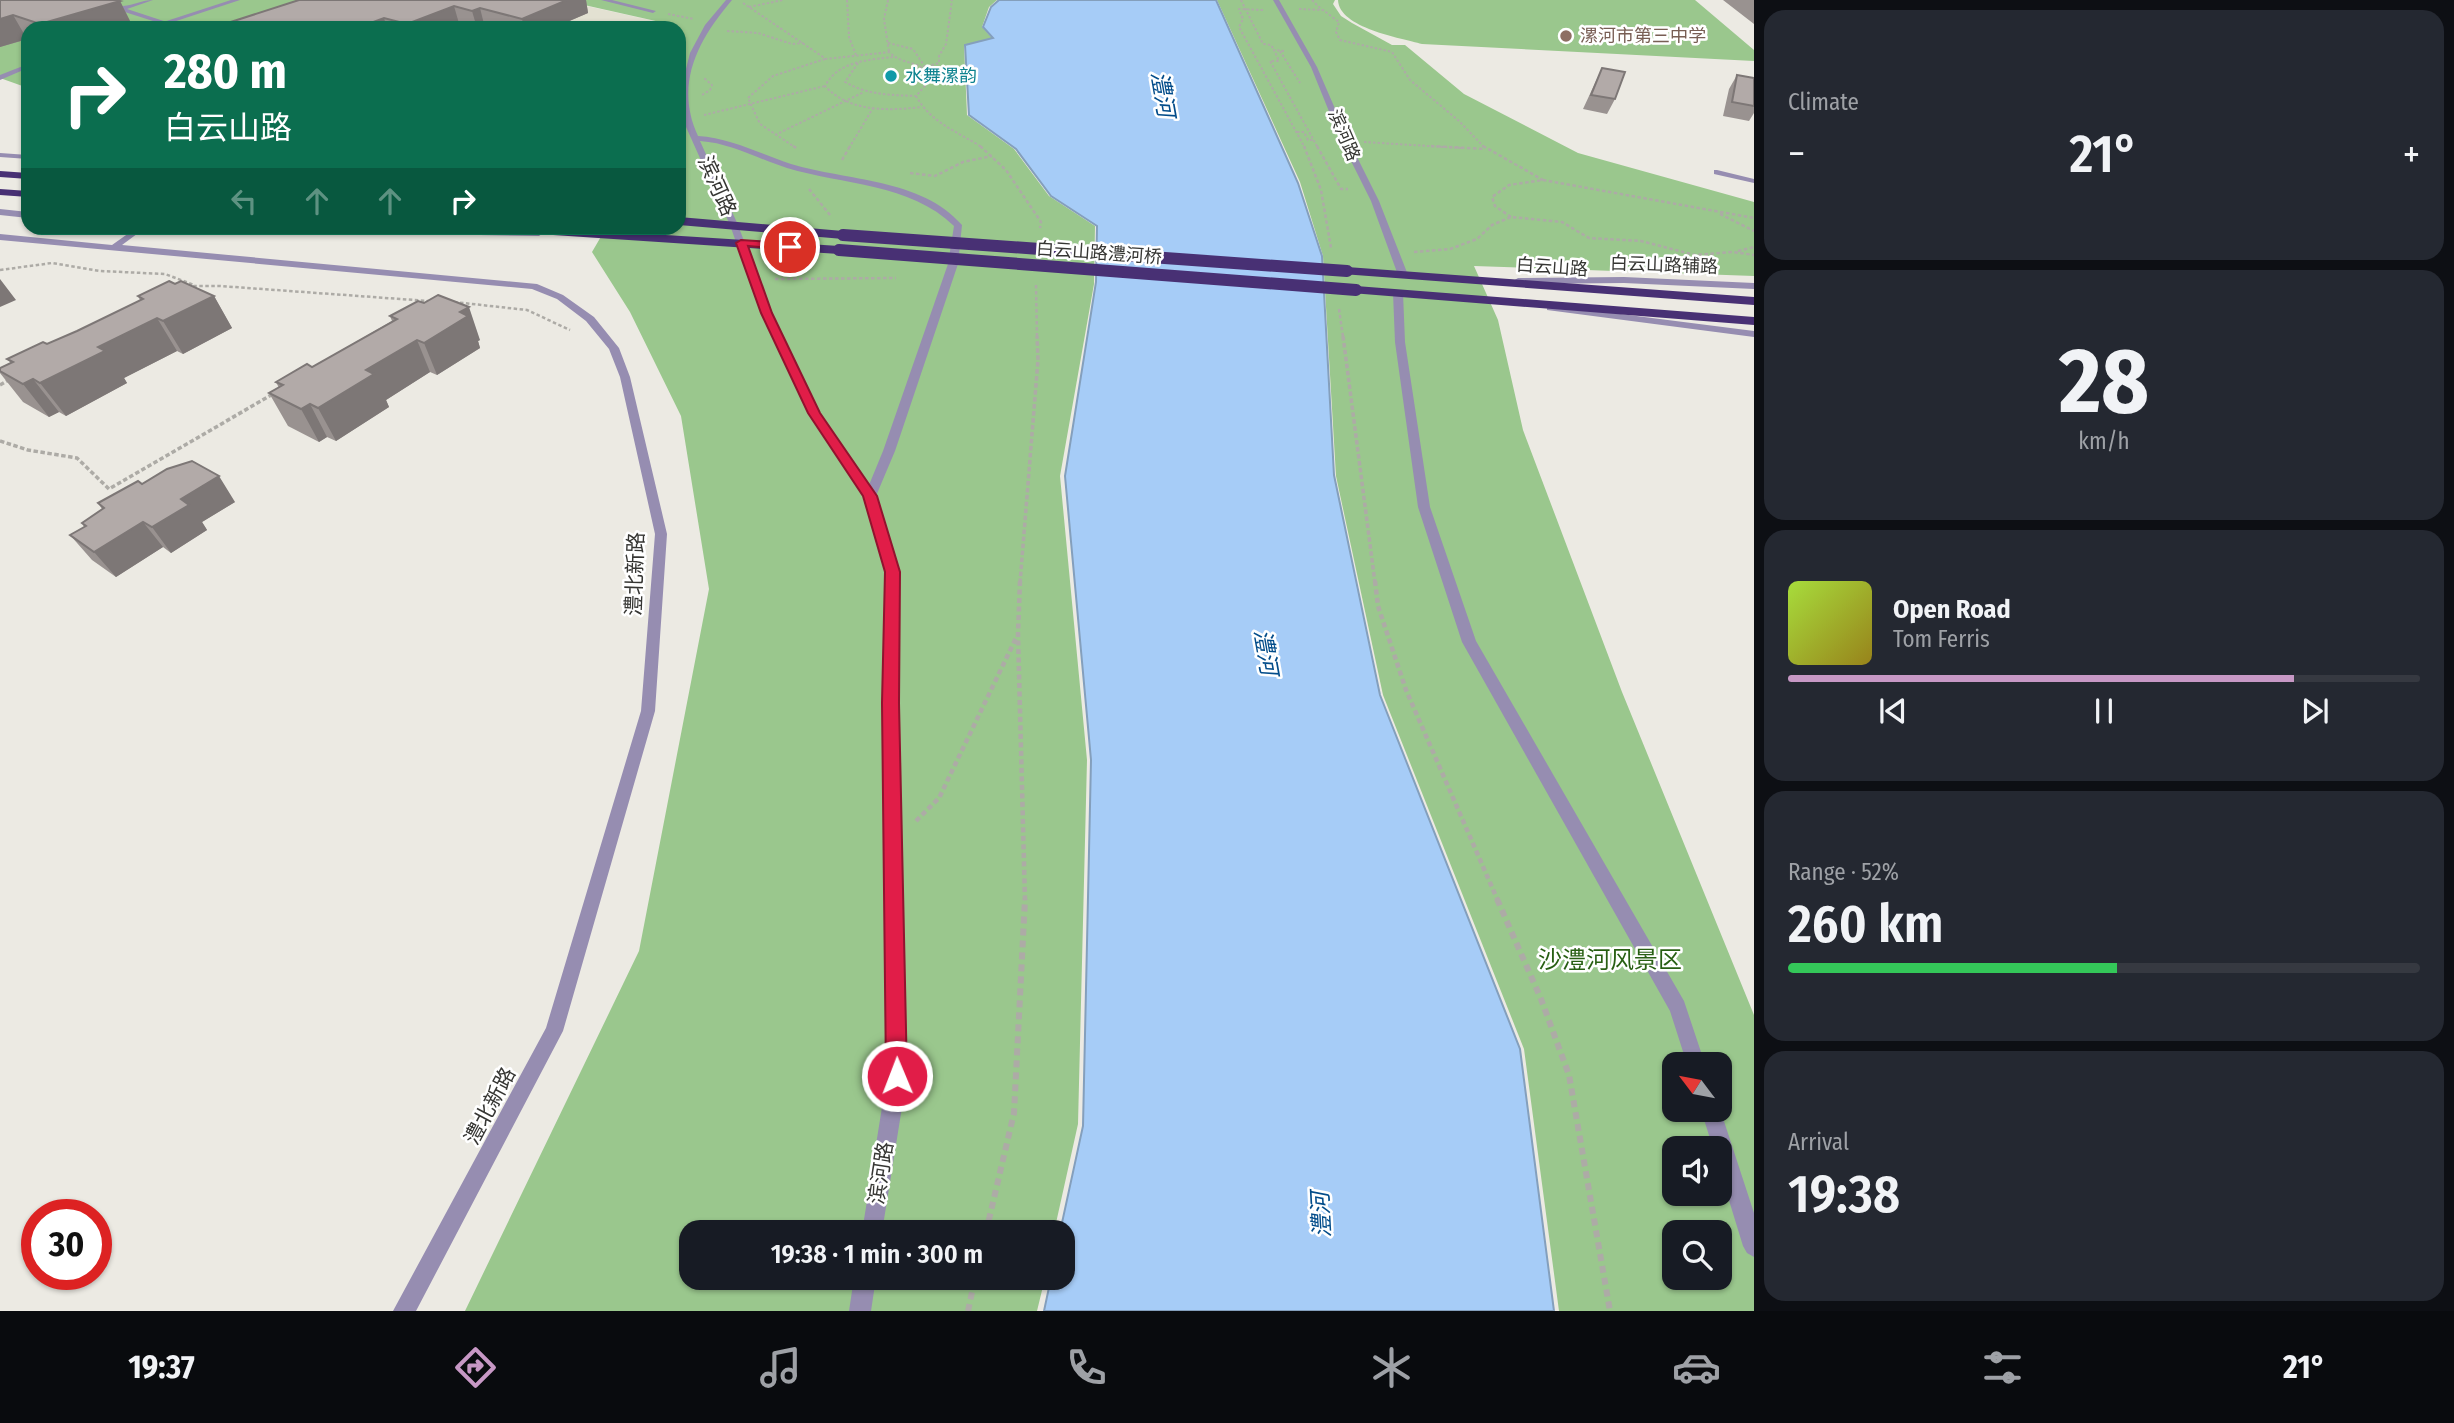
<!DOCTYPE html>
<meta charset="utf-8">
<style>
body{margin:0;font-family:"Fira Sans Condensed","Noto Sans SC",sans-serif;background:#242831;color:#f1f3f6;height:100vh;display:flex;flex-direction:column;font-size:26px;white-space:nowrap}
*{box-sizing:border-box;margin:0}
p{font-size:23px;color:#9ea1a6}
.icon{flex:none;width:38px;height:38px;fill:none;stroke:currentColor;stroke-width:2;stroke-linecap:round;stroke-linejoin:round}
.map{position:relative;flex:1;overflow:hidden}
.drawer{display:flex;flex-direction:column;gap:10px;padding:10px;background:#0d0f14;width:700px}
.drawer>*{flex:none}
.hud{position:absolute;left:21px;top:21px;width:665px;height:214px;border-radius:21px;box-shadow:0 2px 5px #0004;background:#0b6e4f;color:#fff;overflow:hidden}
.needle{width:46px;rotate:302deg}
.fabs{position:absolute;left:1662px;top:1052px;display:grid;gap:14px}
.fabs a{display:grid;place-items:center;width:70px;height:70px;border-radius:14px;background:#171b24;box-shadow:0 2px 5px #0004;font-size:35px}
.speed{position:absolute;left:21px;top:1199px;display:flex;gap:14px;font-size:35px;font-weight:700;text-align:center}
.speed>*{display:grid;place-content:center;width:91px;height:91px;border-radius:50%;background:#171b24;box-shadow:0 2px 5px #0004;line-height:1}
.speed .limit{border:10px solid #d22;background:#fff;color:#111}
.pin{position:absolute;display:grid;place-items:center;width:60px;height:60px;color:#fff;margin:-30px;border:4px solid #fff;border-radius:50%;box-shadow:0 2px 7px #0007}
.me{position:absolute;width:77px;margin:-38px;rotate:359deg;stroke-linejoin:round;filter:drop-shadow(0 0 5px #0008)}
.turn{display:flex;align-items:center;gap:24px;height:147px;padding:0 28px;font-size:32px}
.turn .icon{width:91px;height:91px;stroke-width:2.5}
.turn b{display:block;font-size:49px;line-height:60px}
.lanes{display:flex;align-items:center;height:66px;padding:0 28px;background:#0003;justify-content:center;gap:35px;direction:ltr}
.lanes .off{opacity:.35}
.big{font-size:52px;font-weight:600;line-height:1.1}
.drawer .card{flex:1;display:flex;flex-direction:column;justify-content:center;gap:10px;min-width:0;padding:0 24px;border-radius:21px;background:#242831}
.drawer .dial{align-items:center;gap:0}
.dial b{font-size:91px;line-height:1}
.song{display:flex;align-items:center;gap:21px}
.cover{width:84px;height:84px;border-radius:10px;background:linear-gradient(135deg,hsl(80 70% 55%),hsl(50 70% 35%))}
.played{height:7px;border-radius:4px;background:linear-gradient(90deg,#c798c5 80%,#363941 80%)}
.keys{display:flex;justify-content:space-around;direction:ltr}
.heat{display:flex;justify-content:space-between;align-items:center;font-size:38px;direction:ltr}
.charge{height:10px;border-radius:5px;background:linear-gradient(90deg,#34c759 52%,#363941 0)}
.trip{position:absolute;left:679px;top:1220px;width:396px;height:70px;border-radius:21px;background:#171b24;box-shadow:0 2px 5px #0004;font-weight:600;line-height:70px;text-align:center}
.dock{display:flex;height:112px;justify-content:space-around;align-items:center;background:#090b0e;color:#9ea1a6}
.dock .icon{width:49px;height:49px}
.dock .current{color:#c798c5}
.dock b{font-size:32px;color:#f1f3f6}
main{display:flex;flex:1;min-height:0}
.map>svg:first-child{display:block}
</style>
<main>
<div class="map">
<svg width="1754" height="1311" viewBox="0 0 1754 1311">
<rect width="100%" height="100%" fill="#eceae3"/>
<!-- built -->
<path fill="#e3e1d2" d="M362,0H559L668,24L661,28H282Z"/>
<!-- green -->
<path fill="#9ac78d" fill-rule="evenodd" d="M0,0H362L281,28H28V88L0,78Z
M562,0H997L989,7L982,27L992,38L964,45L967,115L1014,149L1049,196L1095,226L1094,284L1060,476L1087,760L1078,1124L1054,1232H691V1278H1045L1037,1311H465L639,951L709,589L681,416L630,312L592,252L606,228H679V28H663L669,24Z
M1217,0H1335L1333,4L1341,16L1352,23L1392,45H1405L1464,94L1578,153L1754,202V276L1474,266L1498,320L1523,430L1622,692L1754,1015V1311H1559L1524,1049L1383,695L1336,476L1323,256L1300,182ZM1675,1064H1720V1110H1675ZM1675,1148H1720V1194H1675ZM1675,1232H1720V1278H1675Z
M1338,0H1695L1754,50V61L1422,44C1401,38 1339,28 1338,0Z"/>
<!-- water -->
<path fill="#a6ccf7" stroke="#849fbc" stroke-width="2" d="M999,0H1216L1298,183L1322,256L1334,475L1380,695L1520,1049L1554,1311H1044L1051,1278H1062L1060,1232L1083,1126L1091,760L1065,476L1096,282L1097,226L1051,196L1016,149L969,115L965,45L993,38L983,27L991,7Z"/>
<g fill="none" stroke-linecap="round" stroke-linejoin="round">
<!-- path-far4 -->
<path stroke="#adaba6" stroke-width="2" stroke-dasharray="2.5 2" stroke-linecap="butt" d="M847,0L849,37L856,55
M888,0L884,19L889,52
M1241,0L1263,44L1271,45L1274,50
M1312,0L1321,9
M743,3L826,59L889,52C903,66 920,59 932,78L916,96C932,124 957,131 983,148
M749,7L783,0
M1299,9L1323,10L1339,22L1336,32L1340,40L1392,52L1410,80L1459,121L1485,148
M1263,10L1239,9L1243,19L1239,27L1305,148
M668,14L694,19
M727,31L758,33L792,44L803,43
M888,43L913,49L925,67L939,63V56L946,44L952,0
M1280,51L1300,83
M1284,51L1274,50L1279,61H1270L1318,148
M893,57C868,60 838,61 825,86C849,112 888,111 921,107
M858,63L845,82C867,95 891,95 916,96
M702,95L710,90L712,85L704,78
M704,115L825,86
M1297,132H1304L1308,140H1314
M775,135L864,92
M1364,142L1461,148
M796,148L760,124L748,98L773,76L825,59
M849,148L873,108"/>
<!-- path-far3 -->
<path stroke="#adaba6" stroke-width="2.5" stroke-dasharray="3.5 2.5" stroke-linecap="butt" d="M793,146L797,148
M980,146L1006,170L1041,222L1040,228
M1304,146L1321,190L1331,248
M1317,146L1341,189H1348
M1431,146L1485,149
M1483,146L1543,180
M842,160L850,146
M910,173L935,176L963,162L992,156
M809,189L830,215
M1720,214L1754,231
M1511,217L1495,206L1492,197L1509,185L1543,180L1754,218
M1738,251L1754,247
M1414,252L1450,249L1477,239L1492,225L1511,217L1562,222L1589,238L1641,241L1695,255L1733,252L1754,255
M0,270L52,263L100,271L165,274L194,285
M775,279L896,278
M1036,285L1037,337
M188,289L194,286H220L428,301L424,304
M454,302L527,310L570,330
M1339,309L1343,337"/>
<!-- path-far2 -->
<path stroke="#adaba6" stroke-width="3.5" stroke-dasharray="4.5 2.5" stroke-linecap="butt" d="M1343,336L1375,583
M0,385L12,378
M0,441L28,450L77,458L109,489L273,394
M1020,583L1038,360L1037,336"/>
<!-- path-far1 -->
<path stroke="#adaba6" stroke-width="4.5" stroke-dasharray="5 3.5" stroke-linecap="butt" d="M1020,581L1018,634L1025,901
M1375,581L1378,606L1406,690L1498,901
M916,821L939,798L1017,636"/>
<!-- path -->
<path stroke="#adaba6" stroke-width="6" stroke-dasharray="7 5" stroke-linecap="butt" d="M1497,899L1541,999L1569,1075L1610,1311
M986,1232L1014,1113L1025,899
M968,1311L975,1278"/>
<!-- minor -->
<path fill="#968db1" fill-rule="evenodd" d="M87,0C99,0 112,8 123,6C134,5 142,0 153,0L127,9L185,28H175Z
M601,0H612L656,11L653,13Z
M726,0H732C698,40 674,84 698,136C731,138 760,154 791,164C847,181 921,178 962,225L958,264L895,451L876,496L899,572L898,703L907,1076L882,1232H862L887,1076L884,703L887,572L864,496L808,413L761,313L730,225L682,118V85L690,53L705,25ZM700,141C731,143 758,159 787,168C843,185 910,183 954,226L948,264L883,451L869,485L820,413L771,313L738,225Z
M1273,0H1279L1317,67L1349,141L1379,201L1408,275L1406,277L1398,275L1371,201L1341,141L1311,67Z
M0,153L28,155V159L0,157Z
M1717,170L1754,179V183L1714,174V170Z
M0,209L28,212V218L0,215Z
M239,228L539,230L543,233L539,236L243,231Z
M1624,277L1754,283V289L1624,283L1518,284L1513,281L1518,278Z
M1398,290L1403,293L1405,342L1430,507L1476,641L1684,1001L1705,1064H1687L1670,1011L1462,642L1418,507L1395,342L1393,293Z
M1550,305L1754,331V337L1547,310V306Z
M1720,1109L1754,1213V1257L1747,1253L1743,1246L1720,1171V1148H1713L1701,1110Z
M854,1278H876L871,1311H849Z"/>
<!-- tertiary -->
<path fill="#968db1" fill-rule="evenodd" d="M231,0H240L155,28H145Z
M28,64V68L0,80V75Z
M136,228H145L122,245L537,284L563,295L594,317L619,348L630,377L667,534L655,711L563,1031L416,1311H393L546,1028L641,711L655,534L620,377L609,349L586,321L557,299L532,289L0,240V234L112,245Z"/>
<!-- trunk -->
<path fill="#483074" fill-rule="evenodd" d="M0,171L28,173V179L0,177Z
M0,189L28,191V197L0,195Z
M679,217L843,231L849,235L843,239L679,225Z
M502,228H555L839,246L845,250L839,254L508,232Z
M1347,267L1754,297V305L1342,274L1341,271Z
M1356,286L1754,317V325L1351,293L1349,290Z"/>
<!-- trunk-bridge -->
<path stroke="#483074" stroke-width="12" d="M843,235L1347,271
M839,250L1356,290"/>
</g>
<!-- wall -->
<path fill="#999290" d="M0,0L120,1L132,25L120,28H28V39L0,47Z
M299,0H586L588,13L553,28H466L460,27L457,28H212Z
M1723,0H1754V24Z
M1602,68L1615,99L1607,114L1583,109Z
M1737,75L1754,78V113L1749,121L1723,116L1729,89Z
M28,82V94L22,84Z
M175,284L214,296L232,328L183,354L177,351L124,378L127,383L66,416L59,412L49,417L23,402L0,373V368L11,363L7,359L47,344L77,331L140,300L138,296Z
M390,316L480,340L478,341L480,348L437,375L430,372L386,400L389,407L336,441L327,437L319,442L288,426L269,393L279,388L276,382L312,367L392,321Z
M142,484L235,502L202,522L207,530L171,553L163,547L116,577L92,560L70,535L84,527L82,523L102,509L98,503Z"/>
<!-- shaded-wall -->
<path fill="#7d7776" d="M567,0H586L588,13L553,28H524L522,19Z
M120,1L132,25L120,28H42L40,24Z
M454,6L460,27L457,28H408L407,24Z
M480,8L485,28H477L472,11Z
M13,15L27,39L0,47V19Z
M384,18L387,28H357Z
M0,279L16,300L0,307Z
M214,296L232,328L183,354L163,321Z
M469,307L480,340L478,341L480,348L437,375L424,343L460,312Z
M157,318L177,351L124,378L127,383L66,416L40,383L98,347Z
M417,340L430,372L386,400L389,407L336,441L318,408L366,370Z
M33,379L59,412L49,417L23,384Z
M310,404L327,437L319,442L301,409Z
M219,476L235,502L202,522L207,530L171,553L152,527L181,499Z
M143,522L163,547L116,577L94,552Z"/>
<!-- building -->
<path fill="#b2aaa8" stroke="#7d7776" stroke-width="2" d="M0,0H116L120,1L40,24L13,15L0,19Z
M299,0H567L522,19L480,8L472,11L454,6L407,24L384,18L357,28H212Z
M1602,68L1625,72L1615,99L1591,95Z
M1737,75L1754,78V106L1732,102Z
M169,281L175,284L181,281L214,296L163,321L157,318L98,347L105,351L40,383L33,379L23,384L0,371V368L13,362L7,359L43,342L47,344L77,331L143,299L138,296Z
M438,295L469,307L460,312L468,316L424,343L417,340L366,370L374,374L318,408L310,404L301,409L269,393L283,385L276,382L307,364L312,367L397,319L390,316L418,301L424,303Z
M192,461L219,476L181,499L189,505L152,527L143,522L94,552L70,535L86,526L82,523L104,508L98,503L138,481L142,484L167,469Z"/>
<!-- route -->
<path fill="#e11d48" stroke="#92132f" stroke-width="2" d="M741,240L790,243L795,247L790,250L748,246L772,313L820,413L877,496L900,572L899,703L907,1076L904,1083L897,1087L889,1083L886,1076L882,703L885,572L863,496L808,413L761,313L736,243Z"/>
<!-- markers -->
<circle fill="#8d6e63" stroke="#fff" stroke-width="2.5" cx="1566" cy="36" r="7"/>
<circle fill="#0f9aa8" stroke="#fff" stroke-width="2.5" cx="891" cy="76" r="7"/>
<g text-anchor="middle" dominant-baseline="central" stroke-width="5" stroke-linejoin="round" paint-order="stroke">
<!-- far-education labels -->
<g font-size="18" fill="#785e54" stroke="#fff" text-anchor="start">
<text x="1580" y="36">漯河市第三中学</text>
</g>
<!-- far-culture labels -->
<g font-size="18" fill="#0d838f" stroke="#fff" text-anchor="start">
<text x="905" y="76">水舞漯韵</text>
</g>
<!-- far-street labels -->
<g font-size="18" fill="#363633" stroke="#fff">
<text transform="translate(1344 135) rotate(67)">滨河路</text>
<text transform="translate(1099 253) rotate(4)">白云山路澧河桥</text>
<text transform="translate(1664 265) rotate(2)">白云山路辅路</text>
<text transform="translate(1552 267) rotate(4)">白云山路</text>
</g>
<!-- street labels -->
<g font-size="21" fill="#363633" stroke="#fff">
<text transform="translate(717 186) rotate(66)">滨河路</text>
<text transform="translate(635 574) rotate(-88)">澧北新路</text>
<text transform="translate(490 1106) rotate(-62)">澧北新路</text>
<text transform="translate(881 1173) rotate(-81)">滨河路</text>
</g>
<!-- water labels -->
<g font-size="23" font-style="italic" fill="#024c8a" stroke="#fff">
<text transform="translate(1163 94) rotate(80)">澧河</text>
<text transform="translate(1266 652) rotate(80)">澧河</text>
<text transform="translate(1321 1215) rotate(-93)">澧河</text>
</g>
<!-- near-park labels -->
<g font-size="24" fill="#285f13" stroke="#fff">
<text x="1610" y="960">沙澧河风景区</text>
</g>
</g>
</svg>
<div class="fabs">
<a><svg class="needle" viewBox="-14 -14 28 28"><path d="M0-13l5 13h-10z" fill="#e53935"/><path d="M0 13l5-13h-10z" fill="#9ea1a6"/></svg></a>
<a><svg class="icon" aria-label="sound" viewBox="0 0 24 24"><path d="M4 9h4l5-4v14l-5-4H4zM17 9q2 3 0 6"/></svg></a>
<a><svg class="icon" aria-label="search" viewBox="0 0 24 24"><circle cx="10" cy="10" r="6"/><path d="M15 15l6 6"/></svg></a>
</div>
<div class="speed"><div class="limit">30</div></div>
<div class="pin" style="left:790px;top:247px;background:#d93025"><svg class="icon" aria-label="arrive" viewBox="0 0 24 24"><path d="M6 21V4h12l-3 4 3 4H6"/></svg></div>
<svg class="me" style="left:897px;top:1076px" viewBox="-20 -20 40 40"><circle r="17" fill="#e11d48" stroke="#fff" stroke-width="3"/><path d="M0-11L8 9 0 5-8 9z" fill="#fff"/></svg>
<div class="trip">19:38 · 1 min · 300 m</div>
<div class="hud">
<div class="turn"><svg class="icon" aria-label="right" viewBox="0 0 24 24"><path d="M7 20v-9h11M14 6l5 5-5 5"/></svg><div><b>280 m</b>白云山路</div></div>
<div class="lanes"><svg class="icon off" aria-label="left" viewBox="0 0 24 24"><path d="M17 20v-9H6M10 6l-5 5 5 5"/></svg><svg class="icon off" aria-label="ahead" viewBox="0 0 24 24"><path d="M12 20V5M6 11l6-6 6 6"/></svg><svg class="icon off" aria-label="ahead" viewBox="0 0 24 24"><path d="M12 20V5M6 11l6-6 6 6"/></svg><svg class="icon" aria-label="right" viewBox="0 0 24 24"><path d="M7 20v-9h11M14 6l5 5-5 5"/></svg></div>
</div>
</div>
<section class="drawer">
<div class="card"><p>Climate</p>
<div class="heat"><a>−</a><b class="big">21°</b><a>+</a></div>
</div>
<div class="card dial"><b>28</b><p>km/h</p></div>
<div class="card">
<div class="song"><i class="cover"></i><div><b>Open Road</b><p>Tom Ferris</p></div></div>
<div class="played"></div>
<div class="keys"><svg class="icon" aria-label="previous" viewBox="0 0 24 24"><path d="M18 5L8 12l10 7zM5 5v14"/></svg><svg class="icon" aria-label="pause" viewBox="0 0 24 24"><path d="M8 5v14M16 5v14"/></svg><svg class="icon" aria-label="next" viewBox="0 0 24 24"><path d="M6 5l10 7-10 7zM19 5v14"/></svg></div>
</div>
<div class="card"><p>Range · 52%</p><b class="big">260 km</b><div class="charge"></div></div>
<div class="card"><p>Arrival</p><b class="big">19:38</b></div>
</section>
</main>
<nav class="dock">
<b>19:37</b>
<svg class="icon current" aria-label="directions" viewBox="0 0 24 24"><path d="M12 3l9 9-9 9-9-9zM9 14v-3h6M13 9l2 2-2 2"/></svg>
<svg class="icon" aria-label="music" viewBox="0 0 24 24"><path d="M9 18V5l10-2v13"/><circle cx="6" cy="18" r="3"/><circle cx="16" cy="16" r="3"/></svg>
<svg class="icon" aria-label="phone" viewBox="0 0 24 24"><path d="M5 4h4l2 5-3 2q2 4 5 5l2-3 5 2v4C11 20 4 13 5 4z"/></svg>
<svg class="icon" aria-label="climate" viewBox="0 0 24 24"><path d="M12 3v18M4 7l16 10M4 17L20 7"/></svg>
<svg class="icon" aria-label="car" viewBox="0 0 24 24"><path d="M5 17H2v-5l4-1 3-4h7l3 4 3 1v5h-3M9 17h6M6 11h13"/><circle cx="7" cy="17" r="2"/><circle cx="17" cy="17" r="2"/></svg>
<svg class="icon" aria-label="filters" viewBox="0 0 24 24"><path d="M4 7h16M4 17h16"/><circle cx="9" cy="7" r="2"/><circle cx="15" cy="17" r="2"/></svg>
<b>21°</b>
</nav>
